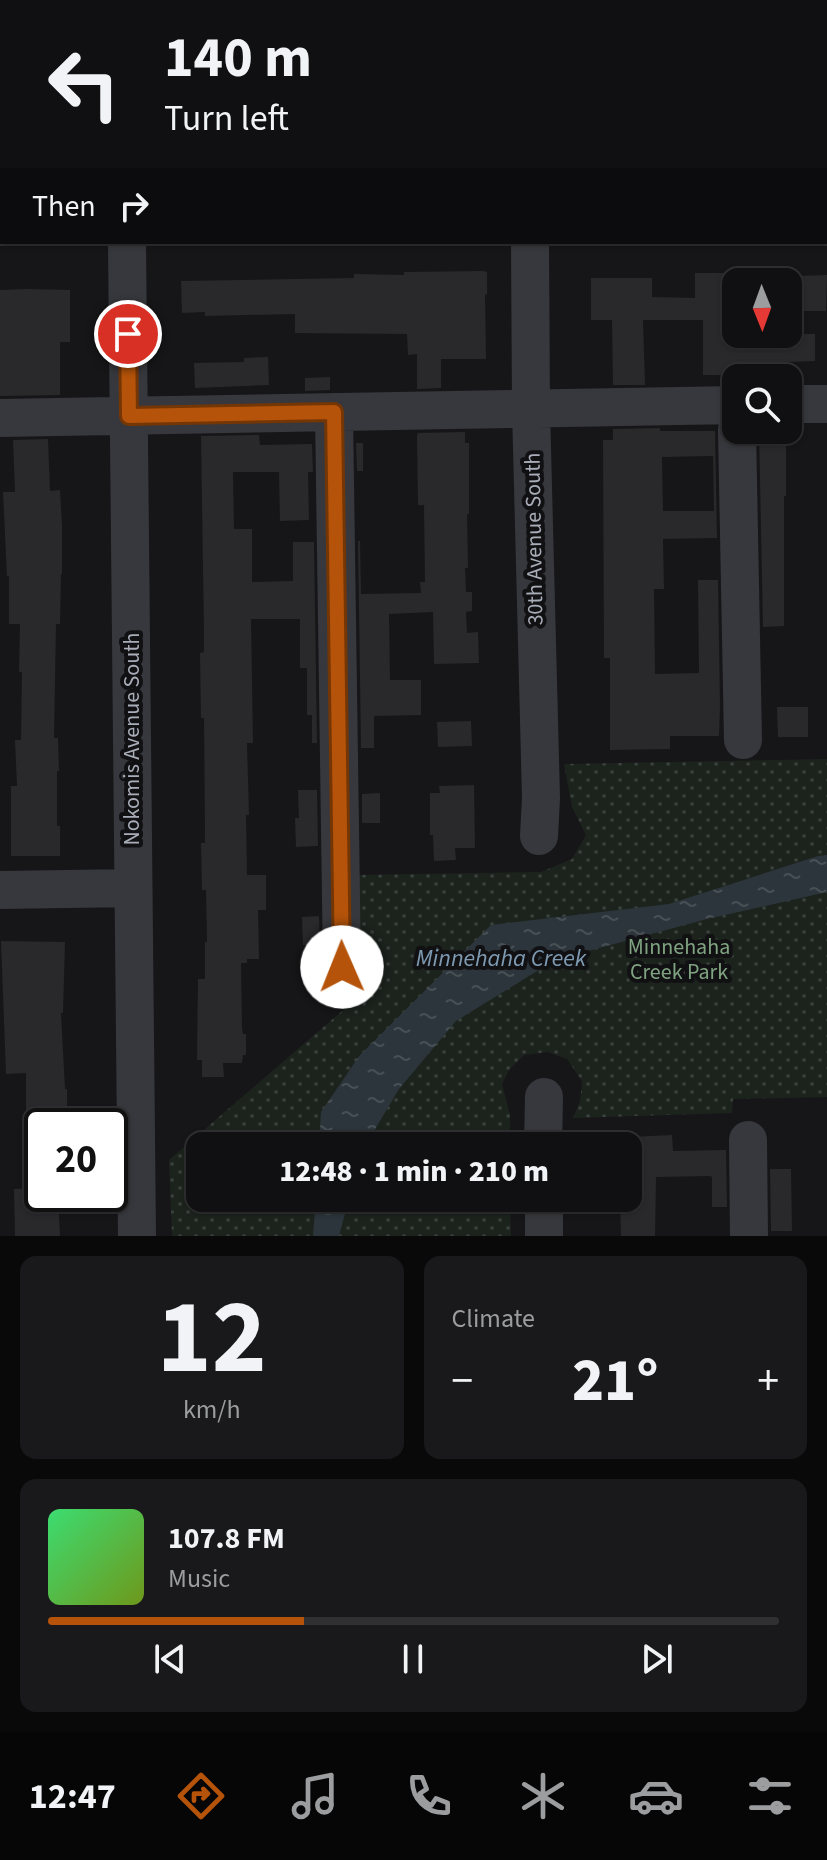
<!DOCTYPE html>
<meta charset="utf-8">
<style>
body{margin:0;font-family:"Source Sans 3",sans-serif;background:#19191b;color:#f1f3f6;height:100vh;display:flex;flex-direction:column;font-size:30px;white-space:nowrap}
*{box-sizing:border-box;margin:0}
p{font-size:26px;color:#9c9d9f}
.icon{flex:none;width:44px;height:44px;fill:none;stroke:currentColor;stroke-width:2;stroke-linecap:round;stroke-linejoin:round}
.map{position:relative;height:1236px;overflow:hidden}
.details{display:flex;flex-direction:column;gap:20px;padding:20px;background:#09090a;flex:1}
.details>*{flex:none}
.guide{position:absolute;left:0px;top:0px;width:828px;height:244px;box-shadow:0 2px 6px #0004,0 0 0 2px #303032;background:#101012;color:#f1f3f6;overflow:hidden}
.needle{width:52px;rotate:179deg}
.tools{position:absolute;left:722px;top:268px;display:grid;gap:16px}
.tools a{display:grid;place-items:center;width:80px;height:80px;border-radius:16px;background:#101012;box-shadow:0 2px 6px #0004,0 0 0 2px #303032;font-size:40px}
.speed{position:absolute;left:24px;top:1108px;display:flex;gap:16px;font-size:40px;font-weight:700;text-align:center}
.speed>*{display:grid;place-content:center;width:104px;height:104px;border-radius:50%;background:#101012;box-shadow:0 2px 6px #0004,0 0 0 2px #303032;line-height:1}
.speed .limit{border:4px solid #111;border-radius:12px;background:#fff;color:#111}
.pin{position:absolute;display:grid;place-items:center;width:68px;height:68px;color:#fff;margin:-34px;border:4px solid #fff;border-radius:50%;box-shadow:0 2px 8px #0007}
.me{position:absolute;width:88px;margin:-44px;rotate:359deg;stroke-linejoin:round;filter:drop-shadow(0 0 6px #0008)}
.turn{display:flex;align-items:center;gap:28px;height:168px;padding:0 32px;font-size:36px}
.turn .icon{width:104px;height:104px;stroke-width:2.5}
.turn b{display:block;font-size:56px;line-height:68px}
.then{display:flex;align-items:center;height:76px;padding:0 32px;background:#0003;gap:16px;font-size:30px}
.big{font-size:60px;font-weight:800;line-height:1.1}
.details .tile{flex:1;display:flex;flex-direction:column;justify-content:center;gap:12px;min-width:0;padding:0 28px;border-radius:16px;background:#19191b}
.details .dial{align-items:center;gap:0}
.dial b{font-size:104px;line-height:1}
.song{display:flex;align-items:center;gap:24px}
.cover{width:96px;height:96px;border-radius:12px;background:linear-gradient(135deg,hsl(140 70% 55%),hsl(80 70% 35%))}
.played{height:8px;border-radius:4px;background:linear-gradient(90deg,#b45309 35%,#303032 35%)}
.keys{display:flex;justify-content:space-around;direction:ltr}
.heat{display:flex;justify-content:space-between;align-items:center;font-size:44px;direction:ltr}
.details .tiles{flex:1;display:grid;gap:20px;grid-template-columns:1fr 1fr}
.tile:last-child{grid-column:span 2}
.trip{position:absolute;left:186px;top:1132px;width:456px;height:80px;border-radius:16px;background:#101012;box-shadow:0 2px 6px #0004,0 0 0 2px #303032;font-weight:800;line-height:80px;text-align:center}
.tabs{display:flex;height:128px;justify-content:space-around;align-items:center;background:#060607;color:#9c9d9f}
.tabs .icon{width:56px;height:56px}
.tabs .selected{color:#b45309}
.tabs b{font-size:36px;color:#f1f3f6}
.map>svg:first-child{display:block}
</style>
<div class="map">
<svg width="827" height="1236" viewBox="0 0 827 1236">
<defs>
<pattern id="park-dots" width="8" height="8" patternUnits="userSpaceOnUse" patternTransform="scale(2)"><rect width="8" height="8" fill="#1c231d"/><path d="M2 2h.1M6 6h.1" fill="none" stroke="#3a403c" stroke-width="1.8" stroke-linecap="round"/></pattern>
<pattern id="water-ripples" width="26" height="14" patternUnits="userSpaceOnUse" patternTransform="scale(2)"><rect width="26" height="14" fill="#2c353c"/><path d="M2 4q2-2 4 0t4 0M15 11q2-2 4 0t4 0" fill="none" stroke="#485056"/></pattern>
</defs>
<rect width="100%" height="100%" fill="#161618"/>
<!-- park -->
<path fill="url(#park-dots)" d="M683,0H827V224L826,2H578Z
M0,13H2V242H62L0,243Z
M827,759V1097L733,1099L732,1113L573,1118L580,1101L582,1081L567,1059L548,1052L524,1055L509,1070L502,1084L510,1115V1146H200V1198H510L511,1236H172L169,1160L356,999L355,875L541,872L572,859L586,835L572,807L564,764Z"/>
<!-- water -->
<path fill="url(#water-ripples)" d="M827,855V892L707,919L555,960L456,1021L399,1089L365,1146H319L321,1112L360,1055L491,925L669,904L818,856Z
M316,1198H349L339,1236H313Z"/>
<!-- building -->
<path fill="#29292c" fill-rule="evenodd" d="M483,271L487,272V294L485,295L486,359H441V388L417,389V354L408,355L407,334L295,333V314L205,316V312L182,313L181,281L354,278V274L404,275V272Z
M695,273H732L733,334H815V361L785,362V369L747,370V375H703V320H643L645,385H613L612,320H591V278H652V297L695,298Z
M827,275L826,311H799L798,276Z
M27,289L70,290V342H60V395L0,396V290Z
M268,357L269,385L195,388L194,363L244,362V358Z
M330,377V390L305,391V378Z
M660,428V431H715L717,538L663,539L664,589H654L655,674L699,673L698,580H718L720,706L719,736H670V749L610,750V658H604L603,440H613V429ZM713,456L714,511H663L662,457Z
M759,430H776V440H786V496H784V626L763,627Z
M465,432V443H469V514H467L468,568H465L466,592H472V611L466,612L467,633L478,632L479,663L434,664L433,612L389,614L390,680H421V715L374,716V748H361L358,541H360L361,594L421,593L420,582H425L424,505H418L417,436L418,433Z
M259,435L260,445L312,444L313,472H308L309,520L280,521L279,472H233L234,529H252V582L293,581V542H314L317,743H312V715H307V668H300V619H251L253,743H247L249,815H246L247,875H266V910H258L259,959H247V963H241L242,1028L243,1034H246V1055H243L242,1063H223L224,1077H202V1060H197L198,979H205V942H207L206,890H202L201,843H205V830L204,718H201L200,653L204,652V634L201,436Z
M48,439L50,491L60,490L62,526V574H61L60,624H56L54,738H58L59,771H57V826H60V856H11V786H17L15,740H21L22,672H19L20,624H9V576H7L3,492H15L13,440Z
M356,443H363V471H357Z
M777,707H808V737H778Z
M471,721L472,746L438,747L437,722Z
M474,785L475,848H455L456,860L434,861L433,835H430V793H440L439,786Z
M298,790H317L318,846L296,847L295,818H299Z
M380,793V823H362V794Z
M319,916L320,945H303L302,917Z
M1,941L65,942L63,1013H61L65,1089H67V1126H26V1073L6,1074Z
M672,1135L673,1151L726,1150L727,1207H712V1177L710,1176L656,1177L655,1236H621L620,1198H628V1137Z
M770,1169H791L792,1231H771Z
M42,1188V1194H58L60,1236H15L14,1189Z"/>
<g fill="none" stroke-linecap="round" stroke-linejoin="round">
<!-- minor -->
<path stroke="#37383d" stroke-width="38" d="M123,0V2
M529,0V2
M826,25H827
M0,44H2
M826,194H827
M0,210H2
M127,242L137,1236
M530,242L531,409L541,798L539,836
M788,404H827
M334,412L342,967
M0,418L736,405
M737,430L743,740
M0,890L133,888
M748,1140L749,1236
M543,1146L544,1097
M544,1198V1236"/>
</g>
<g fill="none" stroke-linecap="round" stroke-linejoin="round">
<!-- route casing -->
<g stroke="#753606" stroke-width="20">
<path id="route" d="M128,334L129,416L334,412L342,967"/>
</g>
<!-- route -->
<use href="#route" stroke="#b45309" stroke-width="14"/>
</g>
<g text-anchor="middle" dominant-baseline="central" stroke-width="8" stroke-linejoin="round" paint-order="stroke">
<!-- street labels -->
<g font-size="22" fill="#a8adb8" stroke="#111113">
<text transform="translate(534 539) rotate(-91)">30th Avenue South</text>
<text transform="translate(132 739) rotate(-90)">Nokomis Avenue South</text>
</g>
<!-- park labels -->
<g font-size="22" fill="#7fa381" stroke="#111113">
<text x="679" y="947">Minnehaha<tspan x="679" dy="25">Creek Park</tspan></text>
</g>
<!-- water labels -->
<g font-size="24" font-style="italic" fill="#7f9bb3" stroke="#111113">
<text x="501" y="958">Minnehaha Creek</text>
</g>
</g>
</svg>
<div class="tools">
<a><svg class="needle" viewBox="-14 -14 28 28"><path d="M0-13l5 13h-10z" fill="#e53935"/><path d="M0 13l5-13h-10z" fill="#9c9d9f"/></svg></a>
<a><svg class="icon" aria-label="search" viewBox="0 0 24 24"><circle cx="10" cy="10" r="6"/><path d="M15 15l6 6"/></svg></a>
</div>
<div class="speed"><div class="limit">20</div></div>
<div class="pin" style="left:128px;top:334px;background:#d93025"><svg class="icon" aria-label="arrive" viewBox="0 0 24 24"><path d="M6 21V4h12l-3 4 3 4H6"/></svg></div>
<svg class="me" style="left:342px;top:967px" viewBox="-20 -20 40 40"><circle r="19" fill="#fff"/><path d="M0-13L10 11 0 6-10 11z" fill="#b45309"/></svg>
<div class="trip">12:48 · 1 min · 210 m</div>
<div class="guide">
<div class="turn"><svg class="icon" aria-label="left" viewBox="0 0 24 24"><path d="M17 20v-9H6M10 6l-5 5 5 5"/></svg><div><b>140 m</b>Turn left</div></div>
<div class="then">Then<svg class="icon" aria-label="right" viewBox="0 0 24 24"><path d="M7 20v-9h11M14 6l5 5-5 5"/></svg></div>
</div>
</div>
<section class="details">
<div class="tiles">
<div class="tile dial"><b>12</b><p>km/h</p></div>
<div class="tile"><p>Climate</p>
<div class="heat"><a>−</a><b class="big">21°</b><a>+</a></div>
</div>
<div class="tile">
<div class="song"><i class="cover"></i><div><b>107.8 FM</b><p>Music</p></div></div>
<div class="played"></div>
<div class="keys"><svg class="icon" aria-label="previous" viewBox="0 0 24 24"><path d="M18 5L8 12l10 7zM5 5v14"/></svg><svg class="icon" aria-label="pause" viewBox="0 0 24 24"><path d="M8 5v14M16 5v14"/></svg><svg class="icon" aria-label="next" viewBox="0 0 24 24"><path d="M6 5l10 7-10 7zM19 5v14"/></svg></div>
</div>
</div>
</section>
<nav class="tabs">
<b>12:47</b>
<svg class="icon selected" aria-label="directions" viewBox="0 0 24 24"><path d="M12 3l9 9-9 9-9-9zM9 14v-3h6M13 9l2 2-2 2"/></svg>
<svg class="icon" aria-label="music" viewBox="0 0 24 24"><path d="M9 18V5l10-2v13"/><circle cx="6" cy="18" r="3"/><circle cx="16" cy="16" r="3"/></svg>
<svg class="icon" aria-label="phone" viewBox="0 0 24 24"><path d="M5 4h4l2 5-3 2q2 4 5 5l2-3 5 2v4C11 20 4 13 5 4z"/></svg>
<svg class="icon" aria-label="climate" viewBox="0 0 24 24"><path d="M12 3v18M4 7l16 10M4 17L20 7"/></svg>
<svg class="icon" aria-label="car" viewBox="0 0 24 24"><path d="M5 17H2v-5l4-1 3-4h7l3 4 3 1v5h-3M9 17h6M6 11h13"/><circle cx="7" cy="17" r="2"/><circle cx="17" cy="17" r="2"/></svg>
<svg class="icon" aria-label="filters" viewBox="0 0 24 24"><path d="M4 7h16M4 17h16"/><circle cx="9" cy="7" r="2"/><circle cx="15" cy="17" r="2"/></svg>
</nav>
